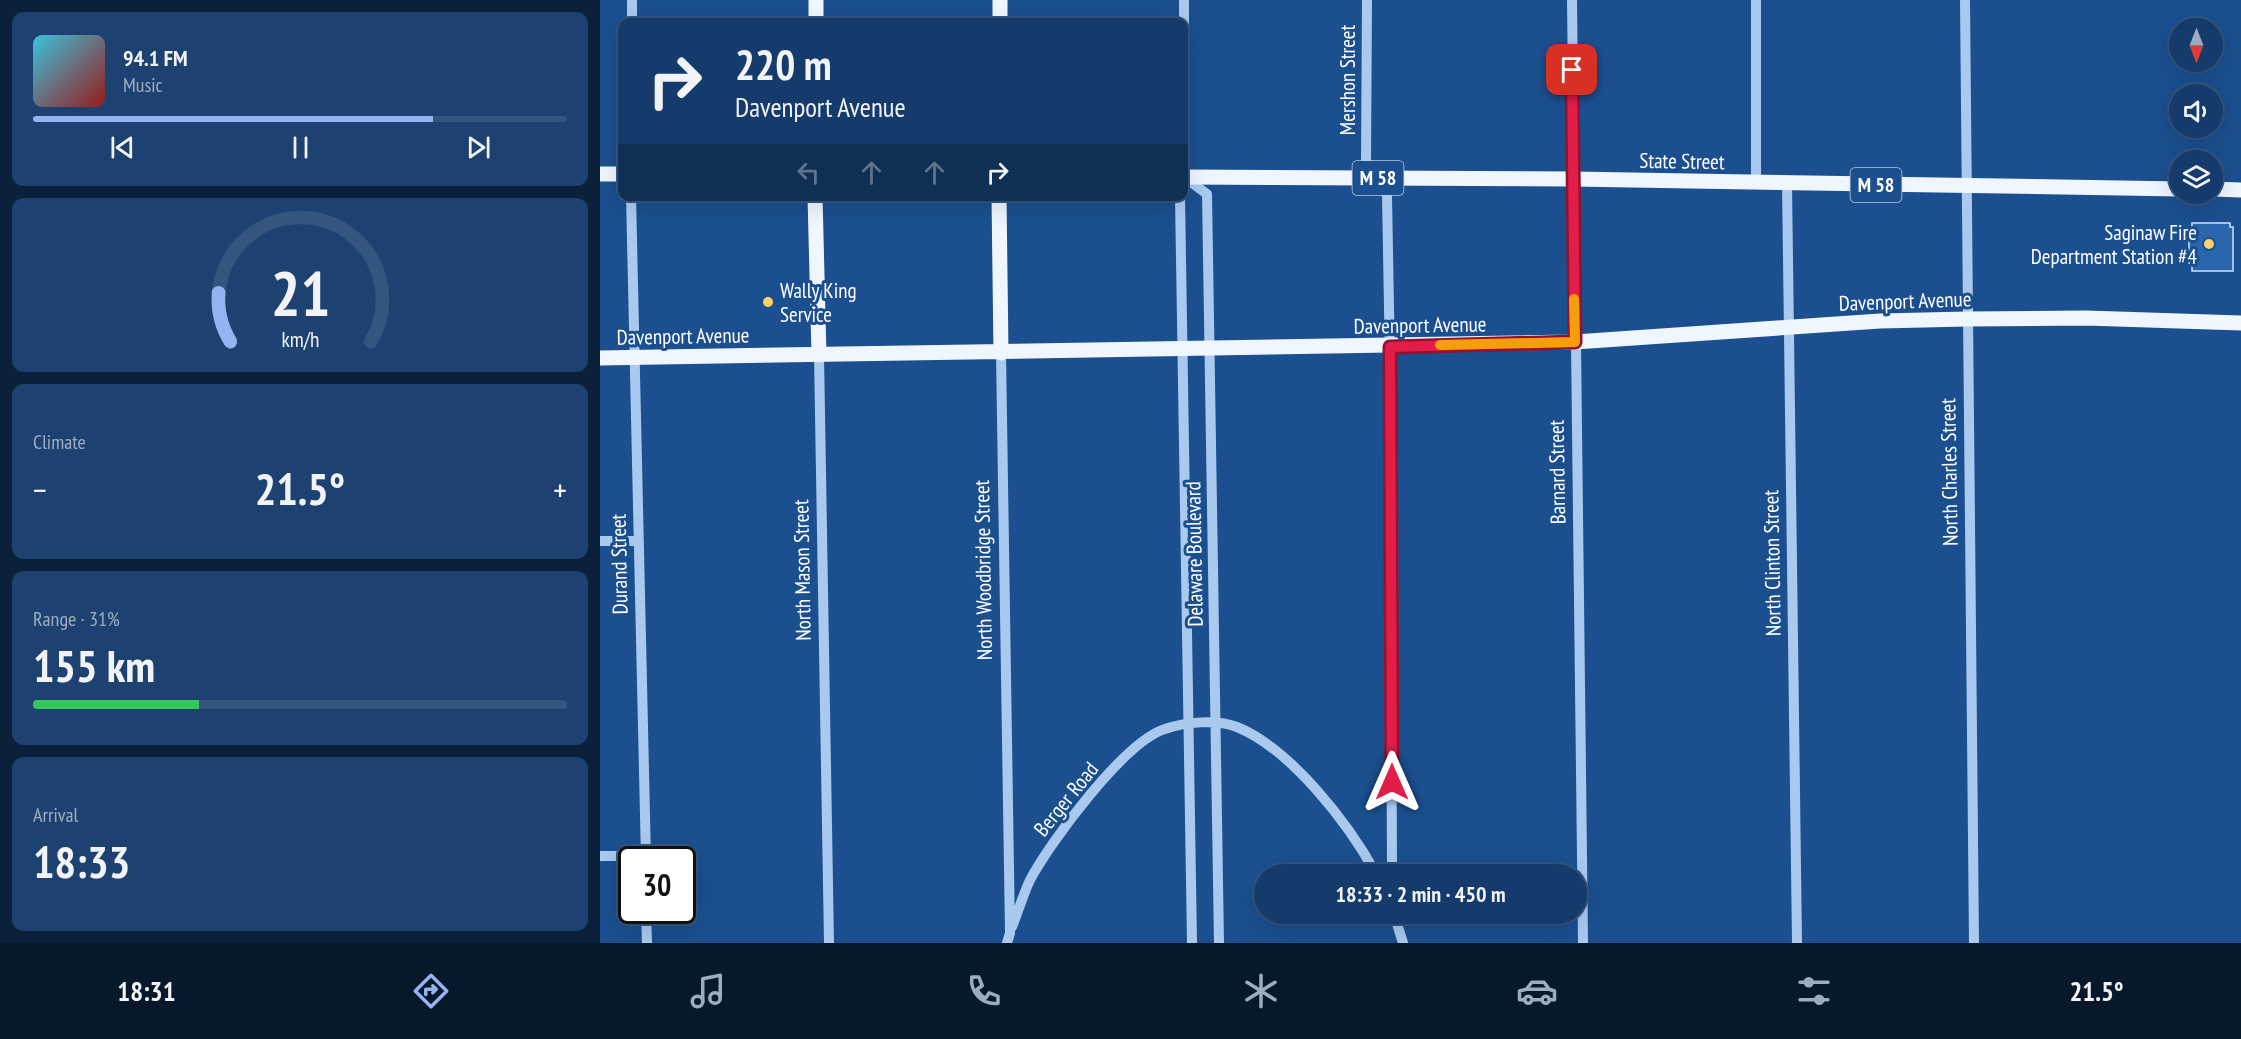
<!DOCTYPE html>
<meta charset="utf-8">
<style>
body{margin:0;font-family:"PT Sans Narrow",sans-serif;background:#1d4271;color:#f1f3f6;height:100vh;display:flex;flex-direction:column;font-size:22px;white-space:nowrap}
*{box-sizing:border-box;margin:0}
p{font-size:20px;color:#9dadc1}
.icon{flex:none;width:33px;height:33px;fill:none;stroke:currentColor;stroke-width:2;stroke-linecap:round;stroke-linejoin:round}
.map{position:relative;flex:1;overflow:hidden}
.sheet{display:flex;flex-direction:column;gap:12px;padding:12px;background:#0b203b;width:600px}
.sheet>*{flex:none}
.banner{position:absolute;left:18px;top:18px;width:570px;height:183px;border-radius:12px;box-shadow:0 6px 24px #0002,0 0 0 2px #33557e;background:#143b6b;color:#f1f3f6;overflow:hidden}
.needle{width:39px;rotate:180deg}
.fabs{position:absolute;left:1569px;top:18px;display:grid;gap:12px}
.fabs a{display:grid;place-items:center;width:54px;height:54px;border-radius:50%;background:#143b6b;box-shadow:0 6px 24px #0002,0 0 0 2px #33557e;font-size:30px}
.speed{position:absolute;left:18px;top:846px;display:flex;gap:12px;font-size:30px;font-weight:700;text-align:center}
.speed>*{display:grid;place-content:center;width:78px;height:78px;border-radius:50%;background:#143b6b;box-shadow:0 6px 24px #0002,0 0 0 2px #33557e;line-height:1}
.speed .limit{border:3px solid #111;border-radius:9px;background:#fff;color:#111}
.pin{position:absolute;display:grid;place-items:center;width:51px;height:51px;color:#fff;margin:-26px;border-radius:12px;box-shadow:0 3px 9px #0006}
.me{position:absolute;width:66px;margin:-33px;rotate:0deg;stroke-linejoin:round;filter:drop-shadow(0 0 4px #0008)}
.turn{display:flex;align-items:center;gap:21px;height:126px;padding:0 18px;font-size:27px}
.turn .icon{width:78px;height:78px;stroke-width:2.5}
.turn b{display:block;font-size:42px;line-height:51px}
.lanes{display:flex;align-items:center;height:57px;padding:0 18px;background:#0003;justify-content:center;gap:30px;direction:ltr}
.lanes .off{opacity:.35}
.big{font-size:45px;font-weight:700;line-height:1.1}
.sheet .card{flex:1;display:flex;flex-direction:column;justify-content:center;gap:9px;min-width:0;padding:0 21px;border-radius:12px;background:#1d4271}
.sheet .dial{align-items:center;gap:0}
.dial svg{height:156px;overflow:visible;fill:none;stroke:#33557e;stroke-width:7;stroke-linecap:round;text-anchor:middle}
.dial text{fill:#f1f3f6;stroke:none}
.song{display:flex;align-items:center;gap:18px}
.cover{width:72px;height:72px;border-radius:9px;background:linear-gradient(135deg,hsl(190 70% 55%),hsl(0 70% 35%))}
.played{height:6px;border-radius:3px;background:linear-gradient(90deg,#95b2f1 75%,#33557e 75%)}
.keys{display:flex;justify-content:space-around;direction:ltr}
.heat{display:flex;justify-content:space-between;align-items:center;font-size:33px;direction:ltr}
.charge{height:9px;border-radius:4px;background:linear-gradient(90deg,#34c759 31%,#33557e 0)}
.trip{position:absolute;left:654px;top:864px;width:333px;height:60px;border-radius:30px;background:#143b6b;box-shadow:0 6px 24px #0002,0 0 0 2px #33557e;font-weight:700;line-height:60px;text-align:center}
.tabs{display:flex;height:96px;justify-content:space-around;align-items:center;background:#08182b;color:#9dadc1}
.tabs .icon{width:42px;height:42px}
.tabs .active{color:#95b2f1}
.tabs b{font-size:27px;color:#f1f3f6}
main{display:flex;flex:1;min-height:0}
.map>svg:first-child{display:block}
</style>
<main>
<section class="sheet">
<div class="card">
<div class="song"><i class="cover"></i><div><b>94.1 FM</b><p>Music</p></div></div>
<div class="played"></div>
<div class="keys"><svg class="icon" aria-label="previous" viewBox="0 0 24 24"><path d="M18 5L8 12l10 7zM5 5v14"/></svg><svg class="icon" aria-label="pause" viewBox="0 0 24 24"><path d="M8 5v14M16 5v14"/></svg><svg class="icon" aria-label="next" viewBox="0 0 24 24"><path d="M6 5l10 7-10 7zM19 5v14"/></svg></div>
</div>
<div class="card dial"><svg viewBox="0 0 100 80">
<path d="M14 69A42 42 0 1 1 86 69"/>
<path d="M14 69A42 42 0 0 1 8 44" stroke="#95b2f1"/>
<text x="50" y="56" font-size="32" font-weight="700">21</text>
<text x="50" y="72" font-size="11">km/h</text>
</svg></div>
<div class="card"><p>Climate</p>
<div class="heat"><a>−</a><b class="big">21.5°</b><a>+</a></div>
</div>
<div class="card"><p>Range · 31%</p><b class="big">155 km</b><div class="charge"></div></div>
<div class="card"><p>Arrival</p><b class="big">18:33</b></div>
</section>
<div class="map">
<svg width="1641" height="943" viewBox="0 0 1641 943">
<rect width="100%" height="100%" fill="#1b4f8f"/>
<!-- building -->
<path fill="#2a66ad" stroke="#cfe3fa" stroke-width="1.5" d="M1592,223H1630V227H1633V271H1592V263H1589V230H1592Z"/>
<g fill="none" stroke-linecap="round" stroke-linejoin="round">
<!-- minor -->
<path stroke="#a9c9ee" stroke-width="10" d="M767,0L766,162L787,195L790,364L792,874
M972,0L983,943
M1156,0V183
M1365,0L1374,943
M32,22V0
M584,177L607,194L619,943
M584,178V0
M1187,183L1197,943
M31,196L46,860
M580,196L592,943
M401,353L410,933L407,943
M219,355L229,943
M0,541H38
M0,856H46
M46,910L47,943
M794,914L803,943
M412,927C418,912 423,895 430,880C450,842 525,741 565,729C585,722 617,719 637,727C691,749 749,824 776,874"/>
<!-- major -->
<path stroke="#f0f6ff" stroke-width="15" d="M216,22V0
M400,22V0
M0,174H22
M584,177L972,179L1580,189
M1612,189L1641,190
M215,196L219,355
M399,196L401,353
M0,358L975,342L1280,321L1367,319L1486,318L1641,323"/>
</g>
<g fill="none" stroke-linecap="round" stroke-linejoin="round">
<!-- route casing -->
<g stroke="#92132f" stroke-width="15">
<path id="route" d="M792,782L790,347L975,342L972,70"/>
</g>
<!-- route -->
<use href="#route" stroke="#e11d48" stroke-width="10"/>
<!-- slow -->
<path stroke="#f59e0b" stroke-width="10" d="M840,345L975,342L974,299"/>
</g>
<!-- markers -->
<g fill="#ffd166" stroke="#1b4f8f" stroke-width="2">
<circle cx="1609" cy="244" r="6"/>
<circle cx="168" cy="302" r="6"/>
</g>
<g text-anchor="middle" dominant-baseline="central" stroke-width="6" stroke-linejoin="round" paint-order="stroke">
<!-- shield labels -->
<g fill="#1b4f8f" stroke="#bbcadd" stroke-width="1.5">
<rect x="752.5" y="161" width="51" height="34" rx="4.5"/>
<rect x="1250.5" y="168" width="51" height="34" rx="4.5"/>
</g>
<g font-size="20" font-weight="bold" fill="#fff">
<text x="778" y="178">M 58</text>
<text x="1276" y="185">M 58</text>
</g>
<!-- street labels -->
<g font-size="21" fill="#fff" stroke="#1b4f8f">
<text transform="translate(747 80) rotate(-90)">Mershon Street</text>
<text transform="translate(1082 161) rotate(1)">State Street</text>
<text transform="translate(1305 301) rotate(-2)">Davenport Avenue</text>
<text transform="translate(820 325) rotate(-1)">Davenport Avenue</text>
<text transform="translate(83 336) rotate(-1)">Davenport Avenue</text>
<text transform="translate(957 472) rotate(-91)">Barnard Street</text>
<text transform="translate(1349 472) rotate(-91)">North Charles Street</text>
<text transform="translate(594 554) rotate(-91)">Delaware Boulevard</text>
<text transform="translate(1172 563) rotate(-91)">North Clinton Street</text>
<text transform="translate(19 564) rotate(-91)">Durand Street</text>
<text transform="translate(202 570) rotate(-91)">North Mason Street</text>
<text transform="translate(383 570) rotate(-91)">North Woodbridge Street</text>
<text transform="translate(466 799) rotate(-51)">Berger Road</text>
</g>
<!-- poi labels -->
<g font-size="21" fill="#fff" stroke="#1b4f8f" text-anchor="end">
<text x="1597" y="232">Saginaw Fire<tspan x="1597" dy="24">Department Station #4</tspan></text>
<text x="180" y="290" text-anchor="start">Wally King<tspan x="180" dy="24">Service</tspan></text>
</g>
</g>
</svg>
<div class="fabs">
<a><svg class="needle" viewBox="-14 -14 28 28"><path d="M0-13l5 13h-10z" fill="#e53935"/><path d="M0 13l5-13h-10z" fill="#9dadc1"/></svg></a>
<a><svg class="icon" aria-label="sound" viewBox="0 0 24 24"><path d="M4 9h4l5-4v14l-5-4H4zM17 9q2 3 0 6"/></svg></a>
<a><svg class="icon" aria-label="layers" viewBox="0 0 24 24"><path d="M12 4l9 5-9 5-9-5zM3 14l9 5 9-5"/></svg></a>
</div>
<div class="speed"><div class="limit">30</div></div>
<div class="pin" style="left:972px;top:70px;background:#d93025"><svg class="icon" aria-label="arrive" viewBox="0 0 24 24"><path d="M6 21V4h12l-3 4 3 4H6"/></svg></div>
<svg class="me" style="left:792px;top:782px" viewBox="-20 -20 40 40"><path d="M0-17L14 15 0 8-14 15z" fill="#e11d48" stroke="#fff" stroke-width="4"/></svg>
<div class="trip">18:33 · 2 min · 450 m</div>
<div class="banner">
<div class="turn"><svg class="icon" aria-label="right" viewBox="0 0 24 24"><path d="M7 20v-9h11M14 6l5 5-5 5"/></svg><div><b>220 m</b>Davenport Avenue</div></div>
<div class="lanes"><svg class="icon off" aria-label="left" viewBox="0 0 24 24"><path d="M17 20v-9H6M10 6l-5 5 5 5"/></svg><svg class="icon off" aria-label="ahead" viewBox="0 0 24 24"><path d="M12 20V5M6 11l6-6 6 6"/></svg><svg class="icon off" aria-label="ahead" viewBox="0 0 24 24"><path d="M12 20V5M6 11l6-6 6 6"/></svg><svg class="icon" aria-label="right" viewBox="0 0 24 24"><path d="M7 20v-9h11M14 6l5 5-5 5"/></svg></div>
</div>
</div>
</main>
<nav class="tabs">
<b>18:31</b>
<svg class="icon active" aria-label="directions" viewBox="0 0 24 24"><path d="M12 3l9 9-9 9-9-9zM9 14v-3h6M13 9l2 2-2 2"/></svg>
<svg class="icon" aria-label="music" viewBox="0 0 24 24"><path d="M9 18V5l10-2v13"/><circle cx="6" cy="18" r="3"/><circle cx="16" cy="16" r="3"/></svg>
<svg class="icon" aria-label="phone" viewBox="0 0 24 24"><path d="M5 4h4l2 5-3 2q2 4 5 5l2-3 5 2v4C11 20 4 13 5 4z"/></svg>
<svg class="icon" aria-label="climate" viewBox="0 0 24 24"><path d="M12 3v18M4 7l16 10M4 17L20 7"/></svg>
<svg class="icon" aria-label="car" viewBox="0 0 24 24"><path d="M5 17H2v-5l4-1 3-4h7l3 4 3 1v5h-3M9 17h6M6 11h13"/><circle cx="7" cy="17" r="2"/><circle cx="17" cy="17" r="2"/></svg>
<svg class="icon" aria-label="filters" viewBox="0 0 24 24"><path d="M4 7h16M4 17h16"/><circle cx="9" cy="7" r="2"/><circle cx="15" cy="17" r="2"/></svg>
<b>21.5°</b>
</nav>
